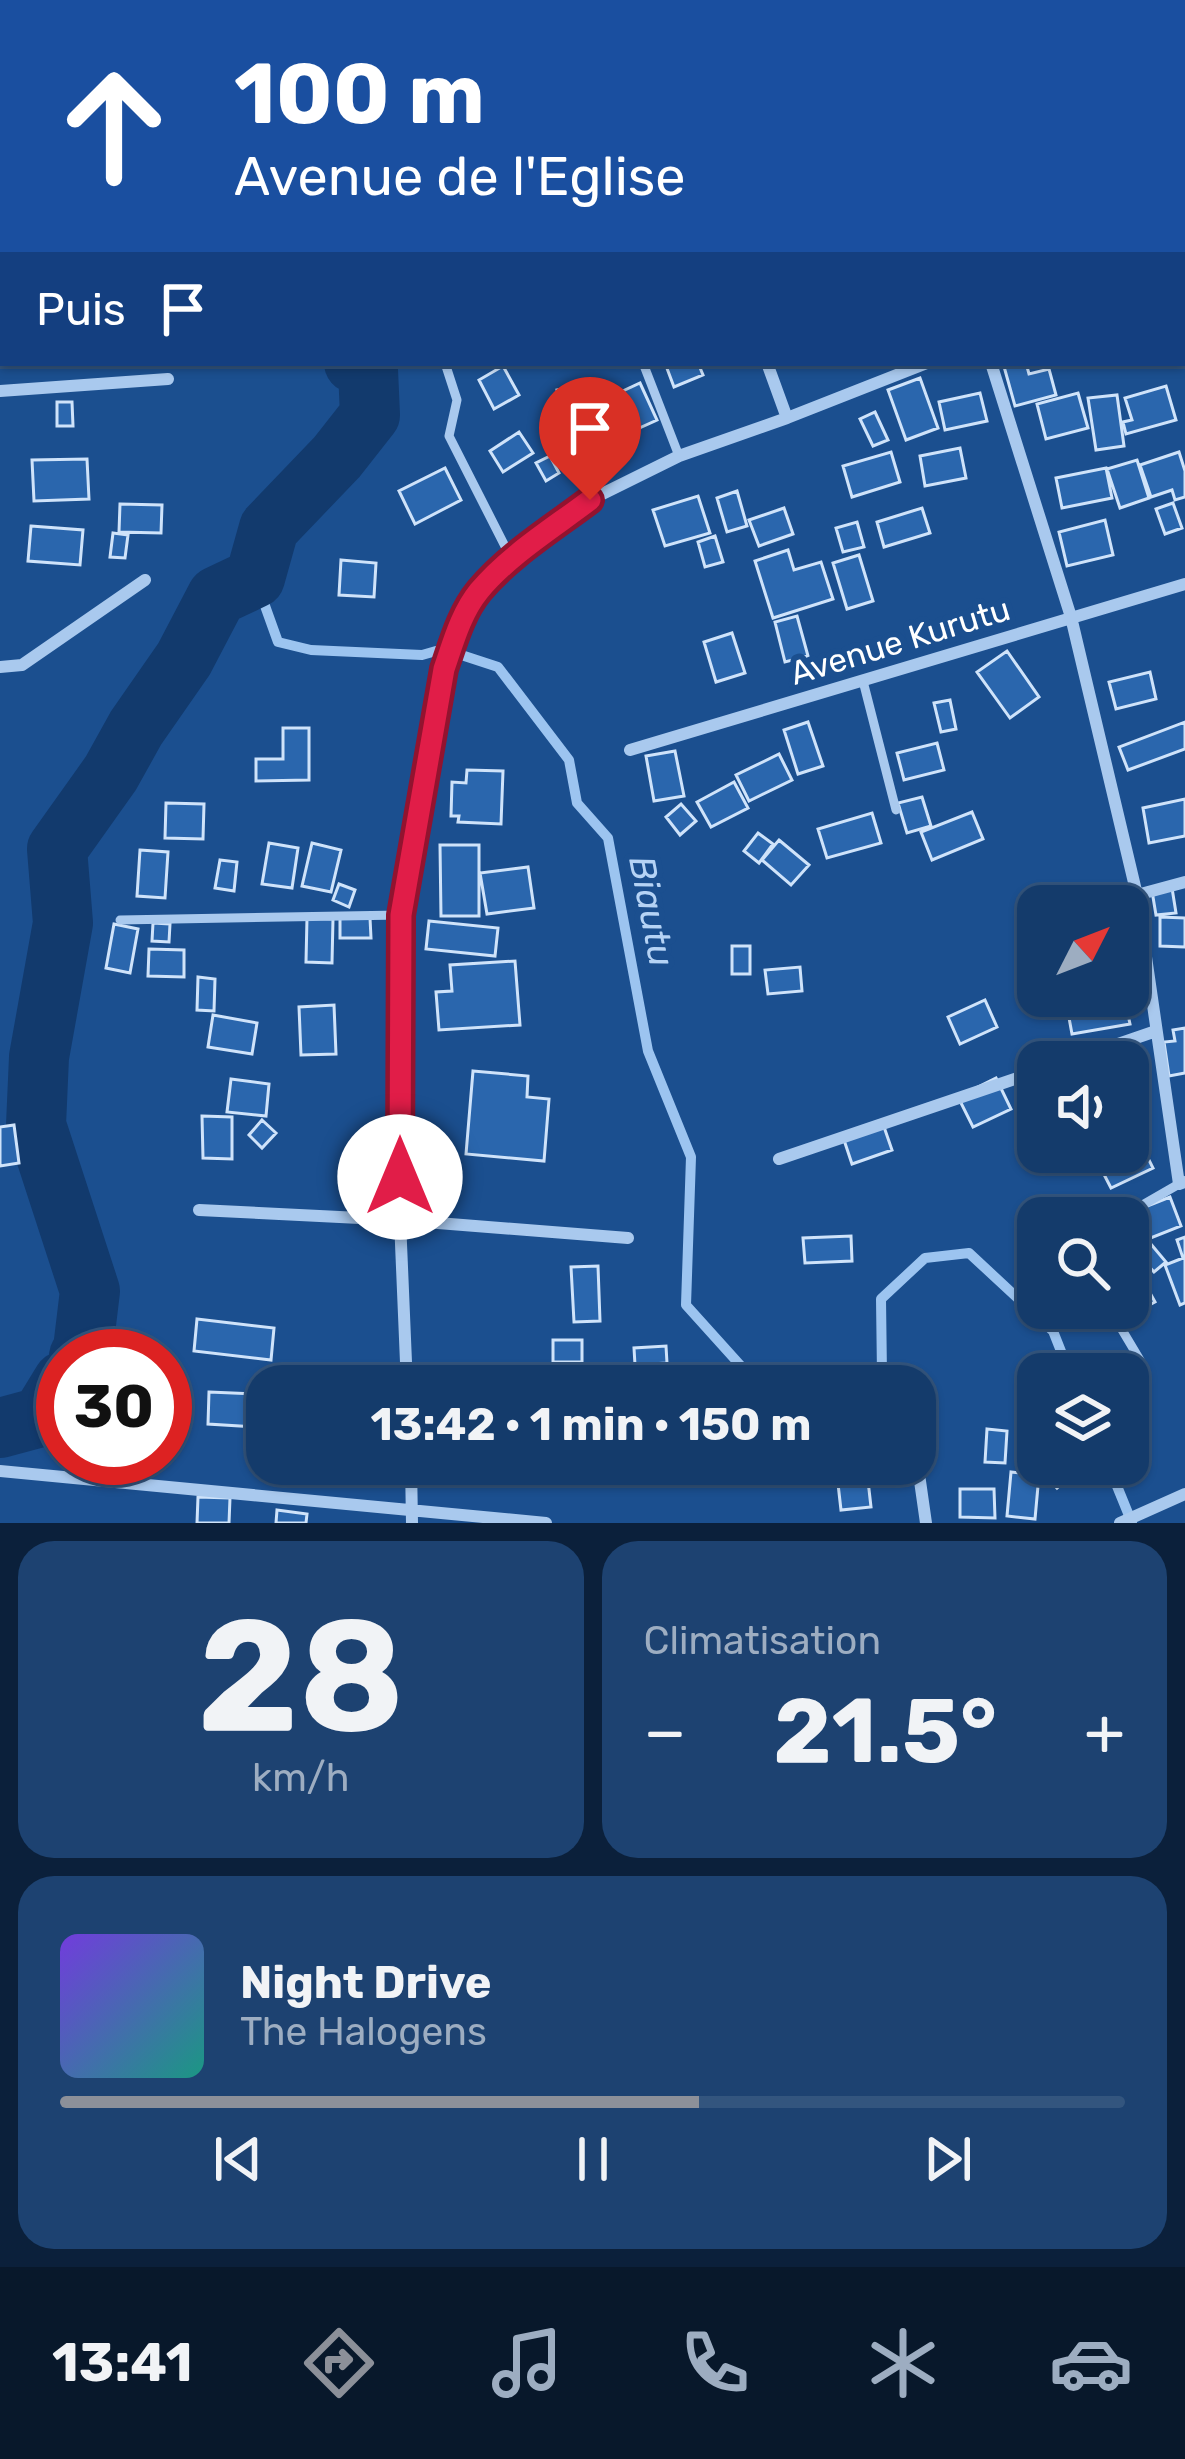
<!DOCTYPE html>
<html lang="fr">
<meta charset="utf-8">
<style>
body{margin:0;font-family:Rubik,sans-serif;background:#1d4271;color:#f1f3f6;height:100vh;display:flex;flex-direction:column;font-size:45px;white-space:nowrap}
*{box-sizing:border-box;margin:0}
p{font-size:39px;color:#9dadc1}
.icon{flex:none;width:66px;height:66px;fill:none;stroke:currentColor;stroke-width:2;stroke-linecap:round;stroke-linejoin:round}
.map{position:relative;height:1523px;overflow:hidden}
.sheet{display:flex;flex-direction:column;gap:18px;padding:18px;background:#0b203b;flex:1}
.sheet>*{flex:none}
.guide{position:absolute;left:0px;top:0px;width:1185px;height:366px;box-shadow:0 3px 9px #0004,0 0 0 3px #33557e;background:#1a4fa0;color:#fff;overflow:hidden}
.needle{width:78px;rotate:48deg}
.tools{position:absolute;left:1017px;top:885px;display:grid;gap:24px}
.tools a{display:grid;place-items:center;width:132px;height:132px;border-radius:24px;background:#143b6b;box-shadow:0 3px 9px #0004,0 0 0 3px #33557e;font-size:60px}
.speed{position:absolute;left:36px;top:1329px;display:flex;gap:24px;font-size:60px;font-weight:700;text-align:center}
.speed>*{display:grid;place-content:center;width:156px;height:156px;border-radius:50%;background:#143b6b;box-shadow:0 3px 9px #0004,0 0 0 3px #33557e;line-height:1}
.speed .limit{border:18px solid #d22;background:#fff;color:#111}
.pin{position:absolute;display:grid;place-items:center;width:102px;height:102px;color:#fff;margin:-123px -51px;border-radius:50% 50% 50% 0;rotate:-45deg;box-shadow:0 0 12px #0007}
.pin .icon{rotate:45deg}
.me{position:absolute;width:132px;margin:-66px;rotate:0deg;stroke-linejoin:round;filter:drop-shadow(0 0 9px #0008)}
.turn{display:flex;align-items:center;gap:42px;height:252px;padding:0 36px;font-size:54px}
.turn .icon{width:156px;height:156px;stroke-width:2.5}
.turn b{display:block;font-size:84px;line-height:102px}
.then{display:flex;align-items:center;height:114px;padding:0 36px;background:#0003;gap:24px;font-size:45px}
.big{font-size:90px;font-weight:700;line-height:1.1}
.sheet .widget{flex:1;display:flex;flex-direction:column;justify-content:center;gap:18px;min-width:0;padding:0 42px;border-radius:36px;background:#1d4271}
.sheet .dial{align-items:center;gap:0}
.dial b{font-size:156px;line-height:1}
.song{display:flex;align-items:center;gap:36px}
.cover{width:144px;height:144px;border-radius:18px;background:linear-gradient(135deg,hsl(260 70% 55%),hsl(170 70% 35%))}
.played{height:12px;border-radius:6px;background:linear-gradient(90deg,#8c9099 60%,#33557e 60%)}
.keys{display:flex;justify-content:space-around;direction:ltr}
.heat{display:flex;justify-content:space-between;align-items:center;font-size:66px;direction:ltr}
.sheet .tiles{flex:1;display:grid;gap:18px;grid-template-columns:1fr 1fr}
.widget:last-child{grid-column:span 2}
.trip{position:absolute;left:246px;top:1365px;width:690px;height:120px;border-radius:36px;background:#143b6b;box-shadow:0 3px 9px #0004,0 0 0 3px #33557e;font-weight:700;line-height:120px;text-align:center}
.tabs{display:flex;height:192px;justify-content:space-around;align-items:center;background:#08182b;color:#9dadc1}
.tabs .icon{width:84px;height:84px}
.tabs .current{color:#8c9099}
.tabs b{font-size:54px;color:#f1f3f6}
.map>svg:first-child{display:block}
</style>
<div class="map">
<svg width="1185" height="1523" viewBox="0 0 1185 1523">
<rect width="100%" height="100%" fill="#1b4f8f"/>
<g fill="none" stroke-linecap="round" stroke-linejoin="round">
<!-- stream -->
<path stroke="#9cc4f0" stroke-width="10" d="M255,578L278,642L311,650L422,655L443,649L498,667L569,760L577,803L608,838L648,1051L691,1157L686,1305L759,1386
M869,1386L882,1375L881,1299L925,1258L969,1253L1053,1331L1070,1374
M1108,1464L1132,1523"/>
<!-- river -->
<path stroke="#123a6d" stroke-width="60" d="M95,3V0
M0,168L3,172
M79,1356L83,1349L90,1291L36,1125L39,1057L63,923L57,849L111,773L136,728L184,659L217,596L255,578L269,528L337,457L370,415L368,370L354,363
M0,1428L41,1417L63,1381"/>
</g>
<!-- building -->
<path fill="#2a66ad" stroke="#cfe3fa" stroke-width="3" d="M665,363H698L703,375L674,387Z
M1003,363H1026L1029,374L1049,369L1056,395L1015,406Z
M503,366L519,395L494,409L479,380Z
M920,378L938,428L906,440L888,390Z
M598,382L606,417L565,426L557,390Z
M640,383L657,420L626,434L608,398Z
M1166,386L1176,420L1126,434L1123,422L1132,420L1125,398Z
M980,393L987,421L945,430L939,402Z
M1078,393L1088,428L1046,439L1037,404Z
M1117,395L1124,446L1096,450L1088,398Z
M57,402H72L73,426H57Z
M875,412L888,440L873,446L860,419Z
M519,432L533,453L503,472L490,451Z
M960,448L966,478L925,486L920,456Z
M891,452L900,482L852,497L843,466Z
M1179,452L1185,471V497L1175,500L1172,490L1151,497L1140,465Z
M550,456L559,473L546,481L536,463Z
M87,459L89,499L34,501L32,460Z
M1137,460L1149,498L1120,508L1107,469Z
M445,468L461,500L415,524L399,491Z
M1106,468L1112,498L1062,508L1056,478Z
M737,491L747,526L727,532L717,498Z
M698,496L710,533L665,546L653,510Z
M1173,503L1182,528L1165,534L1156,509Z
M120,504L162,505L161,533L119,532Z
M784,508L793,534L759,546L749,520Z
M922,508L930,533L884,547L877,522Z
M1105,520L1113,555L1067,566L1059,532Z
M857,522L864,547L843,552L836,528Z
M31,526L83,530L80,565L28,561Z
M113,533L128,535L125,558L110,557Z
M715,536L723,562L705,567L698,542Z
M788,550L794,570L821,562L833,599L773,618L755,561Z
M859,555L873,601L847,609L833,563Z
M341,560L376,563L374,597L339,595Z
M797,616L808,656L785,662L775,622Z
M732,633L745,673L716,682L704,642Z
M1007,651L1039,697L1010,718L977,672Z
M1150,672L1156,699L1116,709L1109,682Z
M950,700L956,729L941,732L934,703Z
M808,722L823,766L798,774L784,730Z
M1185,722V749L1128,770L1119,747Z
M283,728H309V780L256,781V759H283Z
M937,743L944,770L904,780L897,753Z
M675,751L684,796L654,801L646,756Z
M779,754L792,780L749,801L736,775Z
M467,770L503,771L501,824L458,822L459,816H451L452,782L466,783Z
M734,782L748,808L711,827L697,802Z
M922,797L931,826L907,833L898,803Z
M1185,799V836L1149,843L1143,808Z
M166,803L204,804L203,839L165,838Z
M681,804L696,821L680,835L666,817Z
M972,812L983,839L932,860L921,832Z
M872,813L881,843L827,858L818,829Z
M758,833L773,844L759,863L744,851Z
M779,840L809,865L791,885L762,860Z
M269,843L298,848L292,888L262,884Z
M312,843L341,850L331,892L302,886Z
M440,845H479V916H441Z
M140,850L168,852L165,898L137,896Z
M220,860L237,862L234,891L215,888Z
M528,867L534,908L487,914L480,873Z
M339,884L355,890L349,907L333,900Z
M1172,888L1176,913L1156,915L1152,891Z
M1160,917L1185,918V947L1160,946Z
M307,918L333,919L332,963L306,962Z
M340,918H370L371,938H340Z
M429,921L498,928L495,956L426,949Z
M153,923L170,924L169,942L152,941Z
M114,924L138,929L130,973L106,968Z
M732,946H750V974H732Z
M149,949L184,950V977L148,976Z
M515,961L520,1025L439,1030L436,992L452,991L450,965Z
M800,967L802,991L768,994L765,970Z
M198,977L215,979L214,1011L197,1010Z
M1065,996H1124L1130,1024L1072,1034Z
M985,1000L997,1027L960,1044L948,1017Z
M334,1005L336,1054L301,1055L299,1007Z
M213,1015L257,1023L252,1054L208,1047Z
M1185,1028V1073L1169,1076L1164,1042L1175,1041L1173,1030Z
M473,1071L528,1076L527,1097L549,1099L544,1161L466,1154Z
M996,1078L1011,1109L973,1127L958,1097Z
M231,1079L269,1084L266,1116L227,1112Z
M202,1116L232,1117V1159L203,1158Z
M262,1120L276,1133L262,1148L249,1135Z
M883,1124L892,1150L852,1164L843,1137Z
M14,1125L19,1163L0,1166V1127Z
M1137,1136L1153,1168L1111,1188L1095,1157L1104,1152H1128V1140Z
M1052,1152H1074L1078,1166L1057,1172Z
M1170,1197L1181,1226L1128,1247V1218H1117Z
M851,1236L852,1261L805,1263L803,1238Z
M1185,1237V1303L1180,1305L1165,1265L1183,1258L1177,1240Z
M1150,1243L1166,1262L1154,1272L1137,1253Z
M598,1266L600,1321L574,1322L571,1267Z
M1144,1282L1155,1302L1129,1316L1125,1308H1128V1291Z
M197,1319L274,1328L271,1360L194,1351Z
M553,1340H582V1362H553Z
M666,1346L667,1363L635,1365L634,1348Z
M576,1370L622,1373V1386H575Z
M209,1392L259,1394L258,1427L208,1424Z
M165,1410L182,1411L179,1440L165,1438Z
M987,1429L1007,1431L1005,1463L985,1462Z
M654,1464H697V1483L653,1482Z
M1040,1464H1059L1070,1476L1057,1488L1038,1467Z
M867,1472L871,1507L841,1510L837,1475Z
M1011,1472L1039,1475L1035,1519L1007,1516Z
M960,1489H994L995,1518L960,1517Z
M198,1497L230,1498L229,1523H197Z
M277,1510L307,1514L306,1523H276Z"/>
<g fill="none" stroke-linecap="round" stroke-linejoin="round">
<!-- service -->
<path stroke="#a9c9ee" stroke-width="9" d="M384,0V3
M445,363L457,400L449,436L512,560
M643,363L679,456
M863,681L896,810
M120,920L401,915
M1120,1218L1179,1184
M1109,1308L1140,1360"/>
<!-- minor -->
<path stroke="#a9c9ee" stroke-width="12" d="M649,0V3
M883,0L884,3
M1182,283L1185,282
M767,363L787,418
M991,363L1071,617L1137,895L1179,1184L1185,1182
M0,391L168,379
M0,667L22,665L145,580
M630,750L1185,584
M1137,895L1185,882
M1066,1062L1156,1031
M779,1159L1038,1071
M199,1210L400,1220L628,1238
M407,1386L400,1220L401,915L444,669L456,634L478,593L512,560L590,500L679,456L787,418L927,363
M411,1464L412,1523
M0,1471L546,1523
M919,1474L926,1523
M1120,1523L1185,1494"/>
</g>
<g fill="none" stroke-linecap="round" stroke-linejoin="round">
<!-- route casing -->
<g stroke="#92132f" stroke-width="30">
<path id="route" d="M400,1177L401,915L444,669C453,643 461,613 479,591C509,555 553,528 590,500"/>
</g>
<!-- route -->
<use href="#route" stroke="#e11d48" stroke-width="21"/>
</g>
<g text-anchor="middle" dominant-baseline="central" stroke-width="12" stroke-linejoin="round" paint-order="stroke">
<!-- street labels -->
<g font-size="33" fill="#fff" stroke="#1b4f8f">
<text transform="translate(900 641) rotate(-17)">Avenue Kurutu</text>
</g>
<!-- water labels -->
<g font-size="36" font-style="italic" fill="#b5d3f5" stroke="#1b4f8f">
<text transform="translate(652 911) rotate(79)">Biautu</text>
</g>
</g>
</svg>
<div class="tools">
<a><svg class="needle" viewBox="-14 -14 28 28"><path d="M0-13l5 13h-10z" fill="#e53935"/><path d="M0 13l5-13h-10z" fill="#9dadc1"/></svg></a>
<a><svg class="icon" aria-label="sound" viewBox="0 0 24 24"><path d="M4 9h4l5-4v14l-5-4H4zM17 9q2 3 0 6"/></svg></a>
<a><svg class="icon" aria-label="search" viewBox="0 0 24 24"><circle cx="10" cy="10" r="6"/><path d="M15 15l6 6"/></svg></a>
<a><svg class="icon" aria-label="layers" viewBox="0 0 24 24"><path d="M12 4l9 5-9 5-9-5zM3 14l9 5 9-5"/></svg></a>
</div>
<div class="speed"><div class="limit">30</div></div>
<div class="pin" style="left:590px;top:500px;background:#d93025"><svg class="icon" aria-label="arrive" viewBox="0 0 24 24"><path d="M6 21V4h12l-3 4 3 4H6"/></svg></div>
<svg class="me" style="left:400px;top:1177px" viewBox="-20 -20 40 40"><circle r="19" fill="#fff"/><path d="M0-13L10 11 0 6-10 11z" fill="#e11d48"/></svg>
<div class="trip">13:42 · 1 min · 150 m</div>
<div class="guide">
<div class="turn"><svg class="icon" aria-label="ahead" viewBox="0 0 24 24"><path d="M12 20V5M6 11l6-6 6 6"/></svg><div><b>100 m</b>Avenue de l'Eglise</div></div>
<div class="then">Puis<svg class="icon" aria-label="arrive" viewBox="0 0 24 24"><path d="M6 21V4h12l-3 4 3 4H6"/></svg></div>
</div>
</div>
<section class="sheet">
<div class="tiles">
<div class="widget dial"><b>28</b><p>km/h</p></div>
<div class="widget"><p>Climatisation</p>
<div class="heat"><a>−</a><b class="big">21.5°</b><a>+</a></div>
</div>
<div class="widget">
<div class="song"><i class="cover"></i><div><b>Night Drive</b><p>The Halogens</p></div></div>
<div class="played"></div>
<div class="keys"><svg class="icon" aria-label="previous" viewBox="0 0 24 24"><path d="M18 5L8 12l10 7zM5 5v14"/></svg><svg class="icon" aria-label="pause" viewBox="0 0 24 24"><path d="M8 5v14M16 5v14"/></svg><svg class="icon" aria-label="next" viewBox="0 0 24 24"><path d="M6 5l10 7-10 7zM19 5v14"/></svg></div>
</div>
</div>
</section>
<nav class="tabs">
<b>13:41</b>
<svg class="icon current" aria-label="directions" viewBox="0 0 24 24"><path d="M12 3l9 9-9 9-9-9zM9 14v-3h6M13 9l2 2-2 2"/></svg>
<svg class="icon" aria-label="music" viewBox="0 0 24 24"><path d="M9 18V5l10-2v13"/><circle cx="6" cy="18" r="3"/><circle cx="16" cy="16" r="3"/></svg>
<svg class="icon" aria-label="phone" viewBox="0 0 24 24"><path d="M5 4h4l2 5-3 2q2 4 5 5l2-3 5 2v4C11 20 4 13 5 4z"/></svg>
<svg class="icon" aria-label="climate" viewBox="0 0 24 24"><path d="M12 3v18M4 7l16 10M4 17L20 7"/></svg>
<svg class="icon" aria-label="car" viewBox="0 0 24 24"><path d="M5 17H2v-5l4-1 3-4h7l3 4 3 1v5h-3M9 17h6M6 11h13"/><circle cx="7" cy="17" r="2"/><circle cx="17" cy="17" r="2"/></svg>
</nav>
